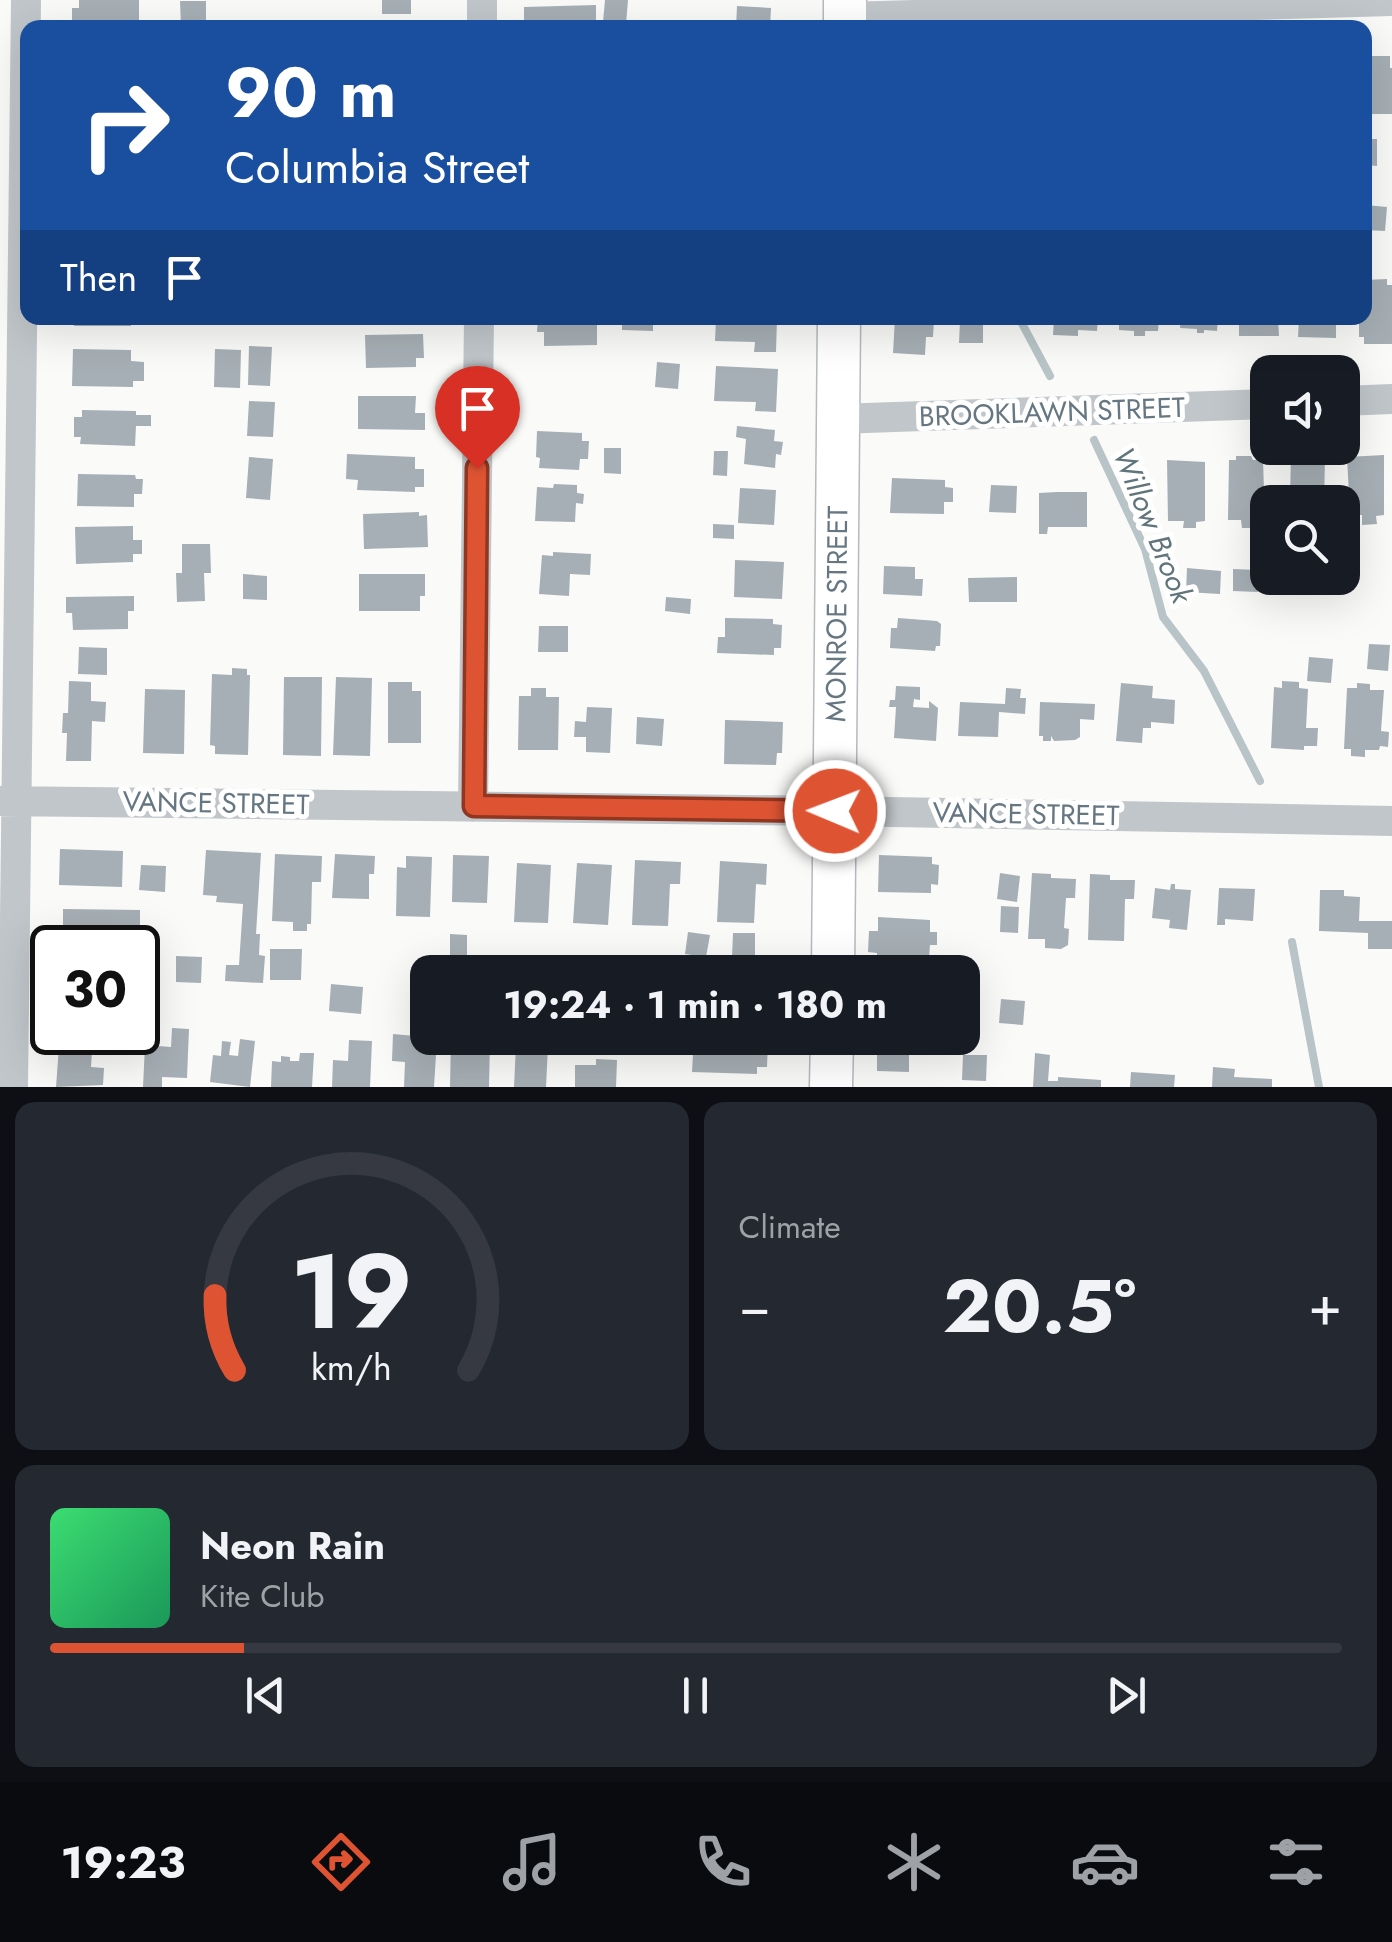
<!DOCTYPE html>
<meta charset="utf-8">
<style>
body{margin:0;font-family:Jost,sans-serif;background:#242831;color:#f1f3f6;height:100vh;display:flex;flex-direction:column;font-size:38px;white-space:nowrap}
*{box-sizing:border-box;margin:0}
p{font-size:32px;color:#9ea1a6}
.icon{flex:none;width:55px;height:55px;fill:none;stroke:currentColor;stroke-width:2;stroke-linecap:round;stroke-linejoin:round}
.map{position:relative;height:1087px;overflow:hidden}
.drawer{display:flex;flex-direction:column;gap:15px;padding:15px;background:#0d0f14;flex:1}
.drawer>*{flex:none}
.top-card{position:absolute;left:20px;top:20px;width:1352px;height:305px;border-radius:20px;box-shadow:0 10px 40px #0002;background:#1a4fa0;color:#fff;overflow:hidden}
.controls{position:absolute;left:1250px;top:355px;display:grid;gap:20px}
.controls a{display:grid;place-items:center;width:110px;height:110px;border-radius:20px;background:#171b24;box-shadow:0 10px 40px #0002;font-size:50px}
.speed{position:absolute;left:30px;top:925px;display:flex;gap:20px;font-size:50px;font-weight:700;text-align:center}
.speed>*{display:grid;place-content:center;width:130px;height:130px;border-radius:50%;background:#171b24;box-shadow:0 10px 40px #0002;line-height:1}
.speed .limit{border:5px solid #111;border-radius:15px;background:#fff;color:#111}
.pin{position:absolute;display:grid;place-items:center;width:85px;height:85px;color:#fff;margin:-102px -42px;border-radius:50% 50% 50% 0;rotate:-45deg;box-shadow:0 0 10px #0007}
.pin .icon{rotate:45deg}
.me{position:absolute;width:110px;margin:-55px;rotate:271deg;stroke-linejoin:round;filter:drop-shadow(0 0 8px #0008)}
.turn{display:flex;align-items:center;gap:35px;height:210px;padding:0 40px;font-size:45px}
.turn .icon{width:130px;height:130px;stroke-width:2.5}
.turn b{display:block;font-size:70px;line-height:85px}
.then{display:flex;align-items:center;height:95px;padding:0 40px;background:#0003;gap:20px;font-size:38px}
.big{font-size:75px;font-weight:700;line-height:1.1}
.drawer .widget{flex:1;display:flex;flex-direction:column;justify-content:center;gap:15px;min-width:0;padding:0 35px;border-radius:20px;background:#242831}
.drawer .dial{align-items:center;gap:0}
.dial svg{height:260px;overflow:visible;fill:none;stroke:#363941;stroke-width:7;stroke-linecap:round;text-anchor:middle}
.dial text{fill:#f1f3f6;stroke:none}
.song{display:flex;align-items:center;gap:30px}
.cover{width:120px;height:120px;border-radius:15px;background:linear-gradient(135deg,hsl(140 70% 55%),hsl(150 70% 35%))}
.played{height:10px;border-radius:5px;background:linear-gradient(90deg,#de5433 15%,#363941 15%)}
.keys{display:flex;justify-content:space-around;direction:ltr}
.heat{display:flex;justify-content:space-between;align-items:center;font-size:55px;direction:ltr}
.drawer .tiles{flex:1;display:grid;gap:15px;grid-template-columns:1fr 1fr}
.widget:last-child{grid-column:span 2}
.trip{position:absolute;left:410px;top:955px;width:570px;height:100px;border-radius:20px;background:#171b24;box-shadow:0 10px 40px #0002;font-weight:700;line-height:100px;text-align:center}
.tabs{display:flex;height:160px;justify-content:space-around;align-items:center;background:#090b0e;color:#9ea1a6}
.tabs .icon{width:70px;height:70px}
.tabs .current{color:#de5433}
.tabs b{font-size:45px;color:#f1f3f6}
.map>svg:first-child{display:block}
</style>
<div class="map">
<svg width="1392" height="1087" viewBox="0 0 1392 1087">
<rect width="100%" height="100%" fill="#fafaf8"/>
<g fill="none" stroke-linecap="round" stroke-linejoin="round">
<!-- stream -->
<path stroke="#b8c4c8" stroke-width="8" d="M1019,318L1050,376
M1094,440L1145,549L1163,617L1204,671L1260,781
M1292,942L1319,1087"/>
</g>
<!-- building -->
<path fill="#a6afb5" d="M79,0H139V25L72,23V8H79Z
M382,0H411V14H382Z
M605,0H628L626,24L603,22Z
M180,1H206V28H181Z
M596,5V25H581V28H524V7Z
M737,6L771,8L770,28H736Z
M1365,56H1390V68H1392V114H1365Z
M1365,139H1377V166L1365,165Z
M1365,205L1387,207L1385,231L1365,230Z
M1387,279V285H1392V344H1364V337H1359V318H1365V280Z
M74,318H131V326H74Z
M538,318H588L587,325H597V345L544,346V332H537Z
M622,318H653V331L622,330Z
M716,318H777L776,352H754L755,342L715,341Z
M895,318L934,319L933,337H926L925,355L893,353Z
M1054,318H1098L1097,331L1078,330V336L1053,335Z
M1119,318H1159L1158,331H1145V336H1134V331L1119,330Z
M1181,318H1218L1217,331L1204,330V333H1197V329L1180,328Z
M1239,318H1278L1279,336H1239Z
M1299,318H1336V338L1298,337Z
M960,321L983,322V343H959Z
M423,334L424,358H416V367L366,368L365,335Z
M249,346L272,347L270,386L248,385Z
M73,349L131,350V361L144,362V381H133V387L72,386Z
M215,349L241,350L240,388L214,387Z
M657,362L680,364L678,389L655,387Z
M716,366L778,369L776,412L755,411L756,402L714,401Z
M358,396H416L415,413H425V430L358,429Z
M249,401L275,402L273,437L247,436Z
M82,410L136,411V415H151V426H136L135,446L80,444L81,437H74V417H82Z
M737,426L775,430L774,441L783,442L781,455L776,454L775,468L744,464L746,439L736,437Z
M537,431L582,433V441H589L588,459H580L579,470L539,468L540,458L536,457Z
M604,448H621V474L604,473Z
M1291,450L1313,451V459L1325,460L1324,502H1290Z
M714,451H728L727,476L713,475Z
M347,454L415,457V469H424V487H415V492L357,490L358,480L346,479Z
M1384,455V515L1376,516L1377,524L1362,525V515H1350L1347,457Z
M1236,456H1251L1253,460H1263L1265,520L1256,519V528H1242L1241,520H1228L1229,460H1236Z
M249,457L273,459L270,500L246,498Z
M1167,460L1205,462V521L1196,522V528H1183L1184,521H1168Z
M78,474L135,475L136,479H143L142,494H134V507L77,506Z
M892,478L945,480V487L953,488V502H944V514L890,513Z
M554,484L577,485V493L584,494L583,504L576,503L575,522L535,521L537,487L553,488Z
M991,485L1017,486L1016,513L989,512Z
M740,488L776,490L774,525L738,523Z
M1057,492H1087V527H1048L1047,534H1039V493Z
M419,512V516L427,515L428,547L364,549L363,514Z
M713,524L734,525V539L713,538Z
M133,526V540H142V554H133V562L76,564L75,527Z
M182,544H210L211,573H204L205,601L177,602L176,573H182Z
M553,552L591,554L590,575L570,574L569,596L539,594L542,555L553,556Z
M735,560L784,562L782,599L734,597Z
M884,566L915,567V579H923L922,596L883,594Z
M1187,568L1221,571L1220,594L1186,592Z
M1233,569L1258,570V592L1233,591Z
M243,574L267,576V600L243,599Z
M359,574H425V596H420V611H359Z
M1017,577V602H969L968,578Z
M1285,578H1310V589L1285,588Z
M134,596V611H128V629L73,630L72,613H66V597Z
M666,597L691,599L690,614L665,611Z
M725,618L773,619V624L782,625L781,648H774V655L717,653L718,637H725Z
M898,618L937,621L941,624L940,646H936L935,651L890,648L891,628H897Z
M539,626H568V652H538Z
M1369,644L1390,645L1388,671L1367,669Z
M79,647L107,648V675L78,674Z
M1309,657L1333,659L1331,683L1307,681Z
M232,668L247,669V675H250L248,755L215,754V746L210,745L212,674L232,675Z
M284,677H322L321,756L283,755Z
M336,677L372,678L370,756L333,755Z
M69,681L91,682V701L106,702L105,722L92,721L91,761H66L67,733H62L63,713H68Z
M1282,681L1299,682V688L1308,689L1306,728H1318L1317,746H1304V750L1271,748L1274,687L1282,688Z
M388,682H412V691H421V743H388Z
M1121,683L1153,686L1152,698L1175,700L1174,724L1151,722V728H1143L1142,743L1116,741Z
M1357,683L1370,684V690H1384L1381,731L1389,732L1388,747L1380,746L1379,750H1365V757L1351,756V749H1344L1347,688H1357Z
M896,686L920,687V700L914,699L913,707L929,708V701L938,708L936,741L894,738L896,707H889L890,700H895Z
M531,688H546V697H559L558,750H518L519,696H531Z
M1006,688L1021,689L1020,698H1026L1025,714L999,712L998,737L958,736L960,702L1005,704Z
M145,689L185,690L184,754L143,753Z
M1040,702L1095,704L1094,720L1080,719V737L1075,740L1054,741L1051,736V741H1043V736H1039Z
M587,707L612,708L610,753L586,752V737H574L575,721L586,722Z
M637,717L664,719L662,746L636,744Z
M725,720L783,722L782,753H777L776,765L724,764Z
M60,849L123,851L122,887L59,885Z
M206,850L261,853L256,934H260L259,955L265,956L263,983L225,981L226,965H239L243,904L216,902L217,896L203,895Z
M275,854L322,856L321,882H312L311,924H307V931H293V922L272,921Z
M335,854L375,856L374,874H369V899L332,898Z
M453,855L489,856L487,903L452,902Z
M879,855L932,857V864L939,865L938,885L931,884V893L878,892Z
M406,856L432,857L430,917L396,916L397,867L406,868Z
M635,860L681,862L680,884H670L668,926L632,925Z
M720,861L767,864L766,885L756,884L754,923L717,922Z
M517,863L551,865L548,923L514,922Z
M577,863L612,865L608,925L573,923Z
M141,865L166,866L165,892L139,890Z
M1000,873L1020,876L1017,902L997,899Z
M1032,873L1051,874V878L1076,879L1075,898H1066L1064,928L1069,929L1068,945L1061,949L1045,948V939H1028Z
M1090,874L1110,875V880H1135L1134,899H1125L1124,941L1088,940Z
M1171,884H1175V889L1191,890L1187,930L1169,928L1170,920L1152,918L1155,888L1170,890Z
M1219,888L1255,889L1253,921L1225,919V925H1217Z
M1320,890H1344V896L1360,897L1359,921H1392V949H1368V933L1319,931Z
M1001,906L1019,907L1018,933L1000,932Z
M63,909L140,910V928H117V937L63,936Z
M878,917L930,920V932H937V945H930L929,958L877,955V953L868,952L869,931H878Z
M688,932L710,935L706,957L685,954Z
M733,933H755V957H732Z
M450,934L467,935V959L450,960Z
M270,949H302L301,980H270Z
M176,956L202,957L201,983L176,982Z
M428,956H444V972H428Z
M947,967L976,968L975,1001H962V972H940Z
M331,984L363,987L361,1014L329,1011Z
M1001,999L1025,1001L1023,1025L999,1023Z
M172,1028L189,1029L187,1078L162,1077V1087H143L145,1045L171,1047Z
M60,1033L93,1035L91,1067L104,1068L103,1085L56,1087Z
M393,1034L437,1038L434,1087H404L405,1062L392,1061Z
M451,1038H490L489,1087H450Z
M706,1038H759V1042H768L767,1067H757V1074L692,1072L693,1054H706Z
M877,1038H926L925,1055H909V1072L877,1071Z
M240,1039L255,1041L250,1087L210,1082L213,1055L221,1056L222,1041L231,1042L229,1055L238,1056Z
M349,1040L372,1041L370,1087H332L333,1060L348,1061Z
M516,1045L548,1046L546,1087H514Z
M300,1053H314L312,1087H271L272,1061L281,1062V1056L290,1057V1061H299Z
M1035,1053L1050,1055L1048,1081H1058V1077L1101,1080V1087H1033Z
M963,1055H987L986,1081L962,1080Z
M596,1059L617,1060L616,1087H575V1065H596Z
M1213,1067L1235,1069L1234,1077L1272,1079V1087H1212Z
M1131,1072L1175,1075L1174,1087H1130Z"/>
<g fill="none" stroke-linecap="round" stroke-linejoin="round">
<!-- secondary casing -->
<g stroke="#b4babe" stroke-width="45">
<g id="secondary">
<path d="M845,28V0"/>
<path id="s1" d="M833,972L839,318"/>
<path d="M831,1087L832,1038"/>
</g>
</g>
<!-- street -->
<path stroke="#c1c6ca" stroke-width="30" d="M845,17L1392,1
M482,28V0
M1342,401L1392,399
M837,419L1268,404
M0,801L835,811L1392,821
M473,807L479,318
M13,1087L26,0"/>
<!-- secondary -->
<use href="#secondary" stroke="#fff" stroke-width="42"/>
</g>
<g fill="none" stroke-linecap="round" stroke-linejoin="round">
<!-- route casing -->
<g stroke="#903721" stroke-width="25">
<path id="route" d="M477,468L474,806L835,811"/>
</g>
<!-- route -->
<use href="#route" stroke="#de5433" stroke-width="18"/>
</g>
<g text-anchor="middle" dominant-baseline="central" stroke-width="10" stroke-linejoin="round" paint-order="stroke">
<!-- street labels -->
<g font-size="28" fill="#667782" stroke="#fff">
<text transform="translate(1052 412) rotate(-2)">BROOKLAWN STREET</text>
<text stroke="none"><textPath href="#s1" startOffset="358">MONROE STREET</textPath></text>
<text transform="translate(216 803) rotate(1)">VANCE STREET</text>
<text transform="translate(1026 814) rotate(1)">VANCE STREET</text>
</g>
<!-- water labels -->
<g font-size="30" font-style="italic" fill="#60757b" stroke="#fff">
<text transform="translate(1153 525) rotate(68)">Willow Brook</text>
</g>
</g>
</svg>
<div class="controls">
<a><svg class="icon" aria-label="sound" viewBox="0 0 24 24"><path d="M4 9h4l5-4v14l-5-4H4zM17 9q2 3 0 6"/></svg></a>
<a><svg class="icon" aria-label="search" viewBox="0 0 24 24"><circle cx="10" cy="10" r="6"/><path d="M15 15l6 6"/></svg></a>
</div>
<div class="speed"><div class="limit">30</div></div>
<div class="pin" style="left:477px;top:468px;background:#d93025"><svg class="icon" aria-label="arrive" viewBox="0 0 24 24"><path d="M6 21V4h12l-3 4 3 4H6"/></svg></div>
<svg class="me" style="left:835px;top:811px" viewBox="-20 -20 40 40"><circle r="17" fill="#de5433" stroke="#fff" stroke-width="3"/><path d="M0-11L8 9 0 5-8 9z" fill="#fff"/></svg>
<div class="trip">19:24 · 1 min · 180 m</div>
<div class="top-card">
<div class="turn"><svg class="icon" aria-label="right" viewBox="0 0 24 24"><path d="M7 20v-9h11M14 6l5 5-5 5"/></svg><div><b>90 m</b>Columbia Street</div></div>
<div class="then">Then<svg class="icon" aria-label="arrive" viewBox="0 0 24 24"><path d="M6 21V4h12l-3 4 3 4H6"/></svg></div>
</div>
</div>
<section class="drawer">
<div class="tiles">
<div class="widget dial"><svg viewBox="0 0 100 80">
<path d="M14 69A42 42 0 1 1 86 69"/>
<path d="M14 69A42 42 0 0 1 8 46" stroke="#de5433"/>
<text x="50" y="56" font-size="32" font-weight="700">19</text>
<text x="50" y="72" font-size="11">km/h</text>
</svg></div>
<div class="widget"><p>Climate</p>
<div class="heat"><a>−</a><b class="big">20.5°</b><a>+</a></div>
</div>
<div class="widget">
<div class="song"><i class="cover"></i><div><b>Neon Rain</b><p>Kite Club</p></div></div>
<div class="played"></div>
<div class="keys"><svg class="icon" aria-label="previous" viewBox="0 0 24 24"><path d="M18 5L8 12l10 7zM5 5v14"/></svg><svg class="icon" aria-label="pause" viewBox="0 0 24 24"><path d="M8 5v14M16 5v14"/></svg><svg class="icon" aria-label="next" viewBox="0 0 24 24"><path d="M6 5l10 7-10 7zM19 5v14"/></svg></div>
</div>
</div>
</section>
<nav class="tabs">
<b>19:23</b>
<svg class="icon current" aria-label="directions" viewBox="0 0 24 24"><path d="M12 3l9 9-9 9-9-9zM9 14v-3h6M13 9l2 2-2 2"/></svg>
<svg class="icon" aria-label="music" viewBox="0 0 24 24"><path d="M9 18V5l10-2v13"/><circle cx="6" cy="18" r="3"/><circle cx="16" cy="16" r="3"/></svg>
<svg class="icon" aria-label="phone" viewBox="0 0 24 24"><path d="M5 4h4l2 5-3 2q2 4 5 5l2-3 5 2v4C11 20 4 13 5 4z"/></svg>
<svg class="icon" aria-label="climate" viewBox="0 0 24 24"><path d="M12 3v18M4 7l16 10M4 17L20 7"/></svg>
<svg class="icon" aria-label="car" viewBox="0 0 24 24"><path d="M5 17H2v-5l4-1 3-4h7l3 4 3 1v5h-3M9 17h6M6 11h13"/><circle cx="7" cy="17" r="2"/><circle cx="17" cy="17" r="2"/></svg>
<svg class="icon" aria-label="filters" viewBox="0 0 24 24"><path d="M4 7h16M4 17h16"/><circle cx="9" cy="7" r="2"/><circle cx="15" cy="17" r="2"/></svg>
</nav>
